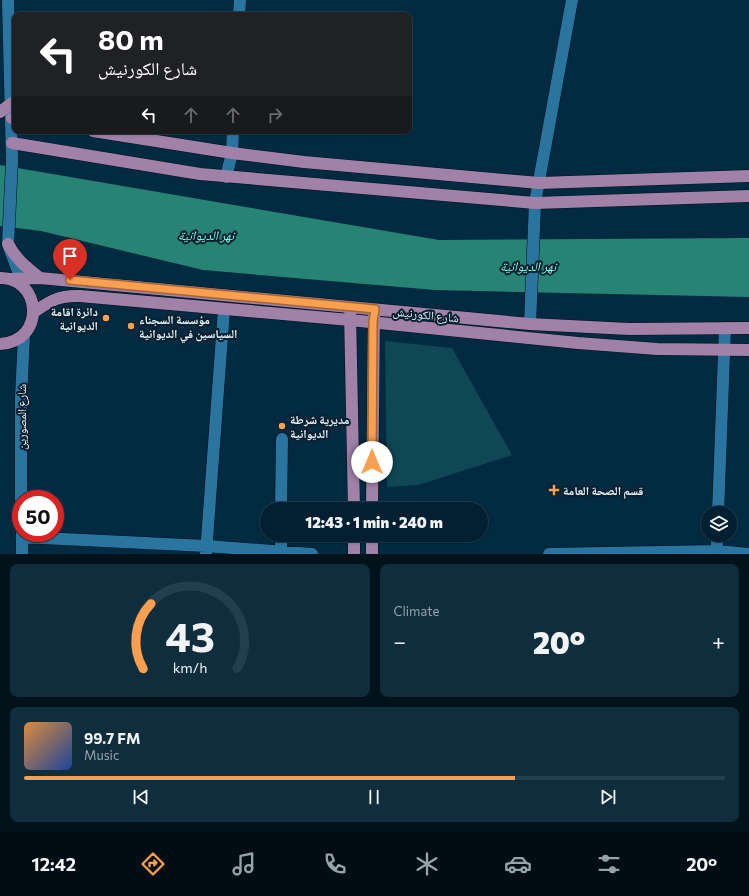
<!DOCTYPE html>
<meta charset="utf-8">
<style>
body{margin:0;font-family:Commissioner,"Noto Naskh Arabic",sans-serif;background:#102d3d;color:#f1f3f6;height:100vh;display:flex;flex-direction:column;font-size:15px;white-space:nowrap}
*{box-sizing:border-box;margin:0}
p{font-size:13px;color:#96a3ab}
.icon{flex:none;width:22px;height:22px;fill:none;stroke:currentColor;stroke-width:2;stroke-linecap:round;stroke-linejoin:round}
.map{position:relative;height:554px;overflow:hidden}
.drawer{display:flex;flex-direction:column;gap:10px;padding:10px;background:#01121b;flex:1}
.drawer>*{flex:none}
.guide{position:absolute;left:12px;top:12px;width:400px;height:122px;border-radius:8px;box-shadow:0 1px 3px #0004,0 0 0 1px #233e4d;background:#202124;color:#fff;overflow:hidden}
.controls{position:absolute;left:701px;top:506px;display:grid;gap:8px}
.controls a{display:grid;place-items:center;width:36px;height:36px;border-radius:50%;background:#022031;box-shadow:0 1px 3px #0004,0 0 0 1px #233e4d;font-size:20px}
.speed{position:absolute;left:12px;top:490px;display:flex;gap:8px;font-size:20px;font-weight:700;text-align:center}
.speed>*{display:grid;place-content:center;width:52px;height:52px;border-radius:50%;background:#022031;box-shadow:0 1px 3px #0004,0 0 0 1px #233e4d;line-height:1}
.speed .limit{border:6px solid #d22;background:#fff;color:#111}
.pin{position:absolute;display:grid;place-items:center;width:34px;height:34px;color:#fff;margin:-41px -17px;border-radius:50% 50% 50% 0;rotate:-45deg;box-shadow:0 0 4px #0007}
.pin .icon{rotate:45deg}
.me{position:absolute;width:44px;margin:-22px;rotate:0deg;stroke-linejoin:round;filter:drop-shadow(0 0 3px #0008)}
.turn{display:flex;align-items:center;gap:14px;height:84px;padding:0 20px;font-size:18px}
.turn .icon{width:52px;height:52px;stroke-width:2.5}
.turn b{display:block;font-size:28px;line-height:34px}
.lanes{display:flex;align-items:center;height:38px;padding:0 20px;background:#0003;justify-content:center;gap:20px;direction:ltr}
.lanes .off{opacity:.35}
.big{font-size:30px;font-weight:800;line-height:1.1}
.drawer .tile{flex:1;display:flex;flex-direction:column;justify-content:center;gap:6px;min-width:0;padding:0 14px;border-radius:8px;background:#102d3d}
.drawer .dial{align-items:center;gap:0}
.dial svg{height:104px;overflow:visible;fill:none;stroke:#233e4d;stroke-width:7;stroke-linecap:round;text-anchor:middle}
.dial text{fill:#f1f3f6;stroke:none}
.song{display:flex;align-items:center;gap:12px}
.cover{width:48px;height:48px;border-radius:6px;background:linear-gradient(135deg,hsl(30 70% 55%),hsl(220 70% 35%))}
.played{height:4px;border-radius:2px;background:linear-gradient(90deg,#fa9f4f 70%,#233e4d 70%)}
.keys{display:flex;justify-content:space-around;direction:ltr}
.heat{display:flex;justify-content:space-between;align-items:center;font-size:22px;direction:ltr}
.drawer .tiles{flex:1;display:grid;gap:10px;grid-template-columns:1fr 1fr}
.tile:last-child{grid-column:span 2}
.trip{position:absolute;left:260px;top:502px;width:228px;height:40px;border-radius:20px;background:#022031;box-shadow:0 1px 3px #0004,0 0 0 1px #233e4d;font-weight:800;line-height:40px;text-align:center}
.menu{display:flex;height:64px;justify-content:space-around;align-items:center;background:#010d14;color:#96a3ab}
.menu .icon{width:28px;height:28px}
.menu .selected{color:#fa9f4f}
.menu b{font-size:18px;color:#f1f3f6}
.map>svg:first-child{display:block}
</style>
<div class="map">
<svg width="749" height="554" viewBox="0 0 749 554">
<rect width="100%" height="100%" fill="#022b41"/>
<!-- water -->
<path fill="#278374" d="M0,165L439,240L749,238V297L435,290L203,270L41,231L0,226Z"/>
<!-- building -->
<path fill="#0f4755" d="M385,341L452,348L512,455L418,485L387,487Z"/>
<g fill="none" stroke-linecap="round" stroke-linejoin="round">
<!-- minor casing -->
<g stroke="#001220" stroke-width="13">
<path id="minor" d="M8,0L12,161L8,244L24,288
M239,15L240,0
M226,177L232,153L233,131
M530,324L535,203L572,0
M21,499V398L24,335
M281,509L282,439
M718,513L725,328
M22,533V554
M22,537L206,546L312,554
M281,552V535
M206,553L224,309
M549,554L717,551L749,554
M717,554V535"/>
</g>
<!-- major casing -->
<g stroke="#001220" stroke-width="13">
<path id="major" d="M0,112L12,103
M12,118L15,119
M93,131L232,153L304,162L539,183L749,176
M12,143L200,174L535,203L749,196
M8,244C15,258 27,268 40,278
M0,278C41,277 47,341 0,344
M9,279L40,278L530,324L629,329L749,328
M34,312C50,301 59,295 80,296L350,320L578,343L657,349L749,350
M350,312L354,509
M372,509L374,314
M354,535V554
M372,554V535"/>
</g>
<!-- minor -->
<use href="#minor" stroke="#2a74a0" stroke-width="12"/>
<!-- major -->
<use href="#major" stroke="#a181a7" stroke-width="12"/>
</g>
<g fill="none" stroke-linecap="round" stroke-linejoin="round">
<!-- route casing -->
<g stroke="#a26733" stroke-width="10">
<path id="route" d="M70,280L375,309L373,322L372,462"/>
</g>
<!-- route -->
<use href="#route" stroke="#fa9f4f" stroke-width="7"/>
</g>
<!-- markers -->
<g fill="#fa9f4f" stroke="#09202f" stroke-width="1.5">
<circle cx="106" cy="318" r="4"/>
<circle cx="131" cy="326" r="4"/>
<circle cx="282" cy="426" r="4"/>
<path d="M552 484h4v4h4v4h-4v4h-4v-4h-4v-4h4z"/>
</g>
<g text-anchor="middle" dominant-baseline="central" stroke-width="4" stroke-linejoin="round" paint-order="stroke">
<!-- poi labels -->
<g font-size="12" font-weight="bold" fill="#e6f4fe" stroke="#09202f" text-anchor="start">
<text x="98" y="311" text-anchor="end">دائرة اقامة<tspan x="98" dy="14">الديوانية</tspan></text>
<text x="139" y="319">مؤسسة السجناء<tspan x="139" dy="14">السياسين في الديوانية</tspan></text>
<text x="290" y="419">مديرية شرطة<tspan x="290" dy="14">الديوانية</tspan></text>
<text x="563" y="490">قسم الصحة العامة</text>
</g>
<!-- street labels -->
<g font-size="12" fill="#e6f4fe" stroke="#09202f">
<text transform="translate(426 314) rotate(6)">شارع الكورنيش</text>
<text transform="translate(21 417) rotate(-90)">شارع المصورين</text>
</g>
<!-- water labels -->
<g font-size="13" font-style="italic" fill="#7efce4" stroke="#09202f">
<text x="206" y="235">نهر الديوانية</text>
<text x="528" y="266">نهر الديوانية</text>
</g>
</g>
</svg>
<div class="controls">
<a><svg class="icon" aria-label="layers" viewBox="0 0 24 24"><path d="M12 4l9 5-9 5-9-5zM3 14l9 5 9-5"/></svg></a>
</div>
<div class="speed"><div class="limit">50</div></div>
<div class="pin" style="left:70px;top:280px;background:#d93025"><svg class="icon" aria-label="arrive" viewBox="0 0 24 24"><path d="M6 21V4h12l-3 4 3 4H6"/></svg></div>
<svg class="me" style="left:372px;top:462px" viewBox="-20 -20 40 40"><circle r="19" fill="#fff"/><path d="M0-13L10 11 0 6-10 11z" fill="#fa9f4f"/></svg>
<div class="trip">12:43 · 1 min · 240 m</div>
<div class="guide">
<div class="turn"><svg class="icon" aria-label="left" viewBox="0 0 24 24"><path d="M17 20v-9H6M10 6l-5 5 5 5"/></svg><div><b>80 m</b>شارع الكورنيش</div></div>
<div class="lanes"><svg class="icon" aria-label="left" viewBox="0 0 24 24"><path d="M17 20v-9H6M10 6l-5 5 5 5"/></svg><svg class="icon off" aria-label="ahead" viewBox="0 0 24 24"><path d="M12 20V5M6 11l6-6 6 6"/></svg><svg class="icon off" aria-label="ahead" viewBox="0 0 24 24"><path d="M12 20V5M6 11l6-6 6 6"/></svg><svg class="icon off" aria-label="right" viewBox="0 0 24 24"><path d="M7 20v-9h11M14 6l5 5-5 5"/></svg></div>
</div>
</div>
<section class="drawer">
<div class="tiles">
<div class="tile dial"><svg viewBox="0 0 100 80">
<path d="M14 69A42 42 0 1 1 86 69"/>
<path d="M14 69A42 42 0 0 1 20 19" stroke="#fa9f4f"/>
<text x="50" y="56" font-size="32" font-weight="700">43</text>
<text x="50" y="72" font-size="11">km/h</text>
</svg></div>
<div class="tile"><p>Climate</p>
<div class="heat"><a>−</a><b class="big">20°</b><a>+</a></div>
</div>
<div class="tile">
<div class="song"><i class="cover"></i><div><b>99.7 FM</b><p>Music</p></div></div>
<div class="played"></div>
<div class="keys"><svg class="icon" aria-label="previous" viewBox="0 0 24 24"><path d="M18 5L8 12l10 7zM5 5v14"/></svg><svg class="icon" aria-label="pause" viewBox="0 0 24 24"><path d="M8 5v14M16 5v14"/></svg><svg class="icon" aria-label="next" viewBox="0 0 24 24"><path d="M6 5l10 7-10 7zM19 5v14"/></svg></div>
</div>
</div>
</section>
<nav class="menu">
<b>12:42</b>
<svg class="icon selected" aria-label="directions" viewBox="0 0 24 24"><path d="M12 3l9 9-9 9-9-9zM9 14v-3h6M13 9l2 2-2 2"/></svg>
<svg class="icon" aria-label="music" viewBox="0 0 24 24"><path d="M9 18V5l10-2v13"/><circle cx="6" cy="18" r="3"/><circle cx="16" cy="16" r="3"/></svg>
<svg class="icon" aria-label="phone" viewBox="0 0 24 24"><path d="M5 4h4l2 5-3 2q2 4 5 5l2-3 5 2v4C11 20 4 13 5 4z"/></svg>
<svg class="icon" aria-label="climate" viewBox="0 0 24 24"><path d="M12 3v18M4 7l16 10M4 17L20 7"/></svg>
<svg class="icon" aria-label="car" viewBox="0 0 24 24"><path d="M5 17H2v-5l4-1 3-4h7l3 4 3 1v5h-3M9 17h6M6 11h13"/><circle cx="7" cy="17" r="2"/><circle cx="17" cy="17" r="2"/></svg>
<svg class="icon" aria-label="filters" viewBox="0 0 24 24"><path d="M4 7h16M4 17h16"/><circle cx="9" cy="7" r="2"/><circle cx="15" cy="17" r="2"/></svg>
<b>20°</b>
</nav>
